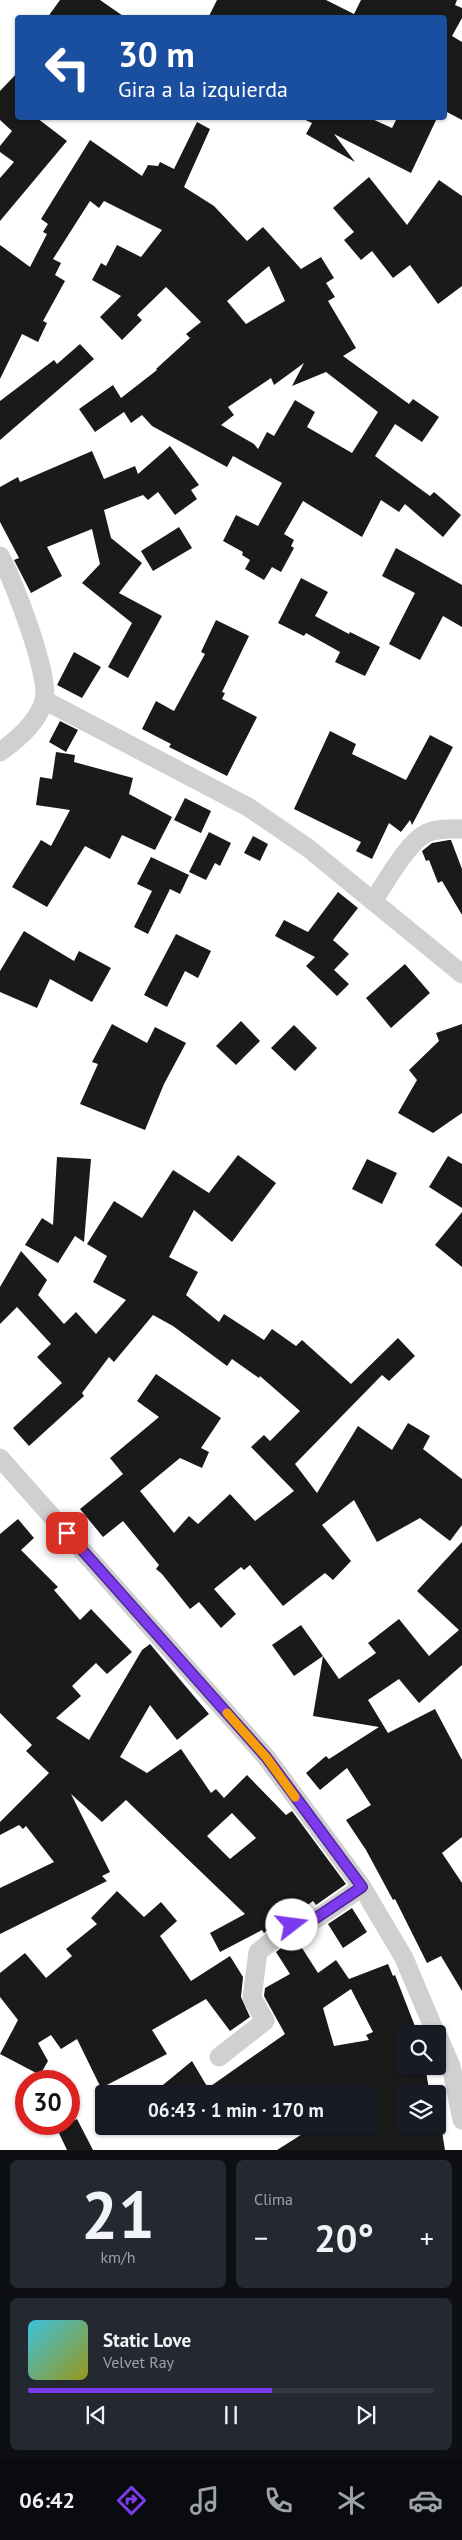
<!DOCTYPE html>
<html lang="es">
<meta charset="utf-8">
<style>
body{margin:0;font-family:"PT Sans",sans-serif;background:#242831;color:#f1f3f6;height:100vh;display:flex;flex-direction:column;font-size:19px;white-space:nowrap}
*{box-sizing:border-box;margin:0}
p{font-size:16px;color:#9ea1a6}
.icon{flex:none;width:28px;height:28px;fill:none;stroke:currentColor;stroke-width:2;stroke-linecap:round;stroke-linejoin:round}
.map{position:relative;height:2150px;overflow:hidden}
.drawer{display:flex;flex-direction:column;gap:10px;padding:10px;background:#0d0f14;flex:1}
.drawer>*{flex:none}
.hud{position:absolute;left:15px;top:15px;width:432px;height:105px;border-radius:5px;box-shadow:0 1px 4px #0004;background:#1a4fa0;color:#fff;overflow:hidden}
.buttons{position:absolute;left:396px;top:2025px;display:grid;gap:10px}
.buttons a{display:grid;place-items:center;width:50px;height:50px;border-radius:5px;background:#171b24;box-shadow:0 1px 4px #0004;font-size:25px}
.speed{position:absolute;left:15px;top:2070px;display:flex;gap:10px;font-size:25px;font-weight:700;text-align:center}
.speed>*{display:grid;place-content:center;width:65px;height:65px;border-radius:50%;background:#171b24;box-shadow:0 1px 4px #0004;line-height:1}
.speed .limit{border:8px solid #d22;background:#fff;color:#111}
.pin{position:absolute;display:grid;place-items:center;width:42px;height:42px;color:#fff;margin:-21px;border-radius:10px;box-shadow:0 2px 8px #0006}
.me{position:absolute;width:55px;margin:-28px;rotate:75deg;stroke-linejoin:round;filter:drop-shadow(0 0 4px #0008)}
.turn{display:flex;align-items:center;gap:18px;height:105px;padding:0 20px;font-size:22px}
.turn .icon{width:65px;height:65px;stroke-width:2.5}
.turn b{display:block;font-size:35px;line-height:42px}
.big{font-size:38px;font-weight:600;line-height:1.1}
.drawer .tile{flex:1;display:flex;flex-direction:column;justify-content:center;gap:8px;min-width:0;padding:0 18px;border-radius:8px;background:#242831}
.drawer .dial{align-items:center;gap:0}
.dial b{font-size:65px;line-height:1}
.song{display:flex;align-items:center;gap:15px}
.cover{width:60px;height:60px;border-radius:8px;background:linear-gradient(135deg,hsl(190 70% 55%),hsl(60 70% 35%))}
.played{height:5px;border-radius:2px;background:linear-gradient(90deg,#7c3aed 60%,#363941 60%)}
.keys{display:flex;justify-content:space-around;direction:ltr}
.heat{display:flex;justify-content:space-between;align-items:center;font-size:28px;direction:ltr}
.drawer .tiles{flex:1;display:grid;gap:10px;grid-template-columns:1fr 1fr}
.tile:last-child{grid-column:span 2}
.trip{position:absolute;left:95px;top:2085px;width:282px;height:50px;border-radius:5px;background:#171b24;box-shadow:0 1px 4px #0004;font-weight:600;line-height:50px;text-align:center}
.menu{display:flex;height:80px;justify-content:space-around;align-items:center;background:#090b0e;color:#9ea1a6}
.menu .icon{width:35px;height:35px}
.menu .current{color:#7c3aed}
.menu b{font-size:22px;color:#f1f3f6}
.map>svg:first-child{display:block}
</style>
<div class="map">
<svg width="462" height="2150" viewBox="0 0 462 2150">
<rect width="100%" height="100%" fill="#fff"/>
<!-- building -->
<path fill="#1a1a1a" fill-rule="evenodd" d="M60,0H100L126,18H47Z
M217,0H326L354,14L361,0H457L455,5L462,8V18L452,36L462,42V120L445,111V18H208Z
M18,72V118H37L67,141L0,221V178L14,162L0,152V146L12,131L0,120V91Z
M301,118H370L392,128L397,118H437L411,173L334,134L355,162L306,134L312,123Z
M197,122L210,129L184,187L214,206L247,241L263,227L301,269L321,257L334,278L326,283L335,297L328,301L356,348L343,356L409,404L413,399L439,417L422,442L395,424L375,456L430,496L434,492L461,515L443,537L405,504L399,512L381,500L362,537L303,501L284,534L294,540L291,546L294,548L281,572L272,567L264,580L245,569L250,560L242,555L243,552L223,541L236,515L258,526L282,483L233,456L227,467L152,426L142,415L131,423L124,412L95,432L79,409L113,385L121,398L157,370L156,369L190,338L186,334L201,322L166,287L137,315L142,320L122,340L100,317L121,296L92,280L101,263L106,266L117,245L141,257L162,230L104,201L99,208L90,201L53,259L61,263L55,275L65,281L43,321L47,323L38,342L22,334L0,379V245L30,267L47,234L43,232L48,224L41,219L90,140L142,176L148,165L158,166L160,162L174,169ZM269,266L285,301L246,324L227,301ZM304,363L292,386L326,372L378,412L352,453L307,427L315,412L295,400L274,436L267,432L258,449L254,444L221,425L234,415L228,407L271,378L274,385Z
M369,177L407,225L439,180L462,196V286L438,304L410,265L393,278L372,251L361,260L344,240L354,232L333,208Z
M80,344L94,359L0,440V401L54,360L57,364Z
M170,446L199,485L191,490L197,499L175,515L158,492L148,500L143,495L104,510L111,538L142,563L119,593L162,616L128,678L108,667L132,623L82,583L100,564L92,529L47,547L62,576L31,593L14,560L19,558L0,522V487L18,477L20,482L92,451L104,479L135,466L138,474Z
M179,527L192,548L153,571L141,551Z
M396,548L462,585V627L443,616L420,660L389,644L415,593L382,576Z
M301,578L328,592L315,616L349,634L350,632L380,647L365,676L335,662L340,652L306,633L304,636L278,623Z
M216,620L249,636L222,692L225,693L222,699L257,717L227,776L169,747L171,744L142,729L156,701L174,711L205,654L201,652Z
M74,652L101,667L82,698L57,685Z
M60,721L78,730L66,752L49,742Z
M330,731L356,744L352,754L406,780L430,735L453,747L412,825L410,820L401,832L389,823L372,859L356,851L361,842L294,809Z
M56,752L75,755L74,762L133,778L129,794L172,817L155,850L122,835L110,859L85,846L47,907L12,887L41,840L51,846L70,810L36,805L40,777L52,779Z
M185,798L211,811L201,833L174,820Z
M209,832L231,843L220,866L215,863L206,880L189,872Z
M253,836L268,844L260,861L244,853Z
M449,840H451L462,869V915L442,881L438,883L429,860L426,861L422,851L432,843Z
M151,857L189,875L180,894L170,889L148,934L134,927L152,891L137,884Z
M338,892L358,908L333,940L349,954L334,970L349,984L337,996L306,966L315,957L275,936L284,920L308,932Z
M24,931L74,961L79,951L111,968L92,1002L50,979L37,1008L0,992V971Z
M176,934L211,951L198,978L185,971L167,1007L144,995Z
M405,964L430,993L391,1028L366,998Z
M241,1021L260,1041L236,1065L216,1046Z
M112,1024L147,1043L155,1027L186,1043L164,1084L145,1130L80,1104L98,1064L92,1062Z
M462,1024V1113L433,1133L398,1113L417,1080L409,1070L439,1041L436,1033Z
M294,1025L317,1048L295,1071L271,1048Z
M238,1155L276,1183L232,1242L194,1210L169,1257L198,1272L186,1295L219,1322L224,1314L264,1340L272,1329L296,1346L302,1340L351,1384L398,1338L415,1356L389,1381L382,1375L295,1464L317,1493L358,1426L392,1450L408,1423L430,1436L423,1449L462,1479V1525L450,1541L420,1518L377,1542L354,1500L322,1525L351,1561L333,1580L325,1573L283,1606L250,1565L244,1570L241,1567L214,1589L236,1614L221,1628L199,1602L190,1609L162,1574L156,1569L159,1565L123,1521L103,1537L80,1509L123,1474L110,1458L159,1417L137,1401L156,1374L221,1418L201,1448L209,1452L202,1468L180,1458L140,1491L174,1533L189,1516L198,1524L230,1494L255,1521L294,1491L251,1447L264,1435L270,1441L300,1411L260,1376L259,1378L232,1359L227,1366L173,1326L153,1315L114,1362L109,1357L82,1393L84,1396L29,1446L13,1428L62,1383L37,1357L51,1344L17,1307L0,1324V1287L21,1251L47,1280L38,1295L64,1324L76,1312L96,1334L126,1300L93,1282L107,1256L87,1244L114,1201L142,1218L173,1170L209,1193Z
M448,1156L462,1164V1208L429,1187Z
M57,1157L91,1159L84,1242L75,1236L58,1263L25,1245L42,1218L53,1225Z
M367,1159L397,1173L382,1204L352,1189Z
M462,1212V1267L435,1245Z
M18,1519L34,1538L21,1550L58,1587L54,1590L80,1620L91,1609L132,1652L107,1674L96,1663L72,1686L81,1696L56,1718L89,1740L142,1650L150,1644L209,1714L177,1740L150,1705L120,1757L147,1773L181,1749L211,1793L216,1789L224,1798L247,1775L286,1815L292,1811L346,1884L316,1905L313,1901L298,1912L285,1916L264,1933L262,1930L220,1952L210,1933L245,1914L126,1800L102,1822L71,1794L110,1872L102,1876L107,1881L0,1934V1888L54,1862L26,1826L23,1829L19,1825L0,1835V1822L49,1773L26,1751L32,1745L0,1713V1534ZM232,1813L256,1838L230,1859L207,1836Z
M462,1542V1665L419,1703L399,1679L368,1700L388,1733L435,1709L462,1760V1837L442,1853L462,1883V1991L441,1956L427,1963L395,1899L393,1900L366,1850L346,1820L371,1805L347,1768L320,1790L306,1773L326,1756L329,1759L379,1727L313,1716L323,1656L339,1679L376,1653L368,1643L399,1619L429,1656L459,1630L417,1591Z
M301,1625L323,1656L294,1676L272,1645Z
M117,1891L144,1917L161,1902L177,1921L160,1936L191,1981L230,1956L243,1977L241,1997L250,2017L230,2031L206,1999L152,2030L167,2054L101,2088L77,2039L61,2049L51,2035L38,2043L48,2061L40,2075L0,2054L18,2020L0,1997V1973L25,1953L46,1978L72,1956L66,1949L97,1924L91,1918Z
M352,1908L367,1932L343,1948L328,1924Z
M295,1937L318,1973L336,1960L349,1979L388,1964L393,1976L395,1975L418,2034H405V2066H425L429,2089L405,2094V2126H441L445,2150H277L304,2133L301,2126H369V2094H152L192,2061L208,2088L285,2034L264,1996L265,1988L290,1974L276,1952ZM351,1989L373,2032L366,2035L369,2040L334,2046L323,2008Z
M77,2119L93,2150H67L57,2129Z"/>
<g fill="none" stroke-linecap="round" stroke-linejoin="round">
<!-- minor -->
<path stroke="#d0d0d0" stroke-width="19" d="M0,556C13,579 51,677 44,701C37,723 18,739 0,752
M44,700L248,807L308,848L462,974
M373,901C385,884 408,841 427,833C438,828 450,829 462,829
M0,1458L266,1757L362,1887L404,1958L436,2034
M438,2036L451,2066L462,2120
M219,2057L265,2021L252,1998L258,1952L292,1925L316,1919L362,1887"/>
</g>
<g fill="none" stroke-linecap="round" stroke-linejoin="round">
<!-- route casing -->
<g stroke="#51269a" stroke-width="12">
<path id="route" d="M67,1533L266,1757L362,1887L316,1918L292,1925"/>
</g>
<!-- route -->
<use href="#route" stroke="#7c3aed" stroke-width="9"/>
<!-- slow -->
<path stroke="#f59e0b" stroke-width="9" d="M227,1713L266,1757L295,1797"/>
</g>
</svg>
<div class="buttons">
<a><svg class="icon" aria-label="search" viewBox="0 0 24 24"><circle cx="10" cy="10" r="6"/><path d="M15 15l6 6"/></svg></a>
<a><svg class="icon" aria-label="layers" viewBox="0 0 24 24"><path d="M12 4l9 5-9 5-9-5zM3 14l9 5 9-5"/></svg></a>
</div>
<div class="speed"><div class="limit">30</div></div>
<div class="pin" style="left:67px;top:1533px;background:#d93025"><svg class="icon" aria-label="arrive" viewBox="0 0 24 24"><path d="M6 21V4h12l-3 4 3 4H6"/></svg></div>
<svg class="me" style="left:292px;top:1925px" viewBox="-20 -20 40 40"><circle r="19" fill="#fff"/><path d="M0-13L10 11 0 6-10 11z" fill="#7c3aed"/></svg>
<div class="trip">06:43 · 1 min · 170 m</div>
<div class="hud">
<div class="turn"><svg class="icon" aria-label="left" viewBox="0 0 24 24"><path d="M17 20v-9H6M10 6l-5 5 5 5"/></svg><div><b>30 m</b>Gira a la izquierda</div></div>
</div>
</div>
<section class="drawer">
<div class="tiles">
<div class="tile dial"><b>21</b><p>km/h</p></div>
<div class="tile"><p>Clima</p>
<div class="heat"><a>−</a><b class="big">20°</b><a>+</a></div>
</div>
<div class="tile">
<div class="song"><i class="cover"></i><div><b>Static Love</b><p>Velvet Ray</p></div></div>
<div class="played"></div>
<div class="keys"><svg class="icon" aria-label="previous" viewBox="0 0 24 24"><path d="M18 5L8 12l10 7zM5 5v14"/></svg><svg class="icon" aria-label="pause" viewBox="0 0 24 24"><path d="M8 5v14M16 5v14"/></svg><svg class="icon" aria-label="next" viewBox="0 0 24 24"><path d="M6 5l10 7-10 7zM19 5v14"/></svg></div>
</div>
</div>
</section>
<nav class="menu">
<b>06:42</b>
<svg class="icon current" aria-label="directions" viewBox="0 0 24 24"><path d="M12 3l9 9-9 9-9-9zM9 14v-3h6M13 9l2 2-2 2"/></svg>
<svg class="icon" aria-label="music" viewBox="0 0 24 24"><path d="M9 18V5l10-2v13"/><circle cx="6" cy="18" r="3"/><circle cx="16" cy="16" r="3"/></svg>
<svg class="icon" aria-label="phone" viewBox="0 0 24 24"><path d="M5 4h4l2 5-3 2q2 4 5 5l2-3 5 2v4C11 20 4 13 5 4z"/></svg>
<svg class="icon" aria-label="climate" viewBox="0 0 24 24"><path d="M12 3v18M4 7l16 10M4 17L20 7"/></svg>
<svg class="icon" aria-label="car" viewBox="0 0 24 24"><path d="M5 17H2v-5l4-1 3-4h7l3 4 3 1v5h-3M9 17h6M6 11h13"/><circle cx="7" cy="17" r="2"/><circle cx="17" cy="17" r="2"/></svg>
</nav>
